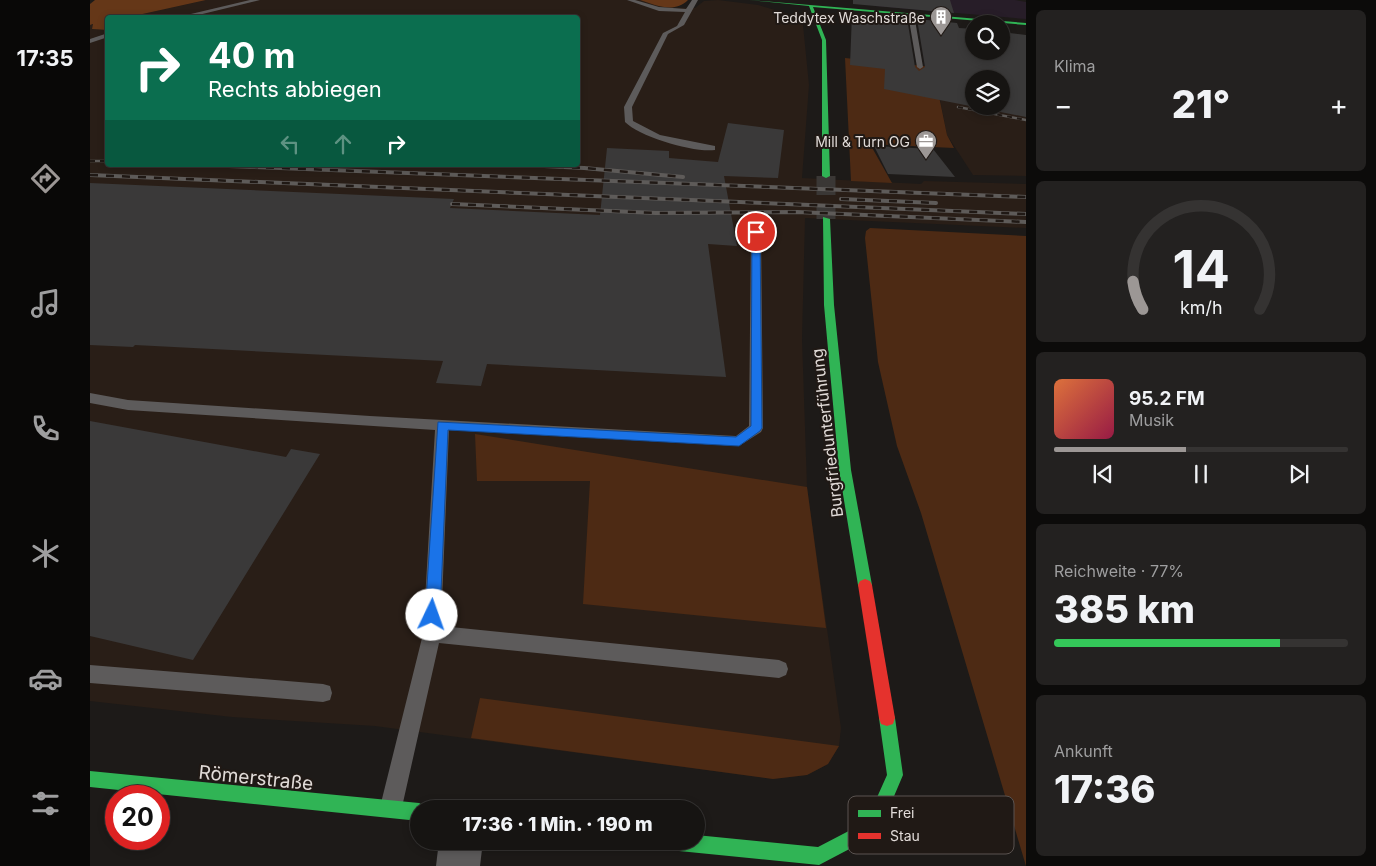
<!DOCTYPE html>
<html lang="de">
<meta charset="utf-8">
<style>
body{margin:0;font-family:Inter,sans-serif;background:#232120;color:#f1f3f6;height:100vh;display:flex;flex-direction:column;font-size:19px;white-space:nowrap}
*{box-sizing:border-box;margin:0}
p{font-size:16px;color:#9e9e9f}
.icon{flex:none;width:28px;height:28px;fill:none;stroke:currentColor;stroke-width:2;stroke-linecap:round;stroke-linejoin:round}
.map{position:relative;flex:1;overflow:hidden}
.panel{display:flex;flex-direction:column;gap:10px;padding:10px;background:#0c0b0a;width:350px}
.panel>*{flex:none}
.top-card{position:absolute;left:15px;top:15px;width:475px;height:152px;border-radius:5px;box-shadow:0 2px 8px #0003,0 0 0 1px #353332;background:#0b6e4f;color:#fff;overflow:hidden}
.fabs{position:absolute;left:875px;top:15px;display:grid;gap:10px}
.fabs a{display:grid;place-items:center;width:45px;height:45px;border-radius:50%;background:#161412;box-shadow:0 2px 8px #0003,0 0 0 1px #353332;font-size:25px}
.speed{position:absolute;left:15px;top:785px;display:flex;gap:10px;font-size:25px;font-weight:700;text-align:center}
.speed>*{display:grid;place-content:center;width:65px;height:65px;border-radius:50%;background:#161412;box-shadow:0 2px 8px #0003,0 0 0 1px #353332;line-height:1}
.speed .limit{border:8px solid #d22;background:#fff;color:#111}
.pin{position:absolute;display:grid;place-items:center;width:42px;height:42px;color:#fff;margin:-21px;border:2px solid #fff;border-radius:50%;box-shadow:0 1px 5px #0007}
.me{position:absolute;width:55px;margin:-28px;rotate:3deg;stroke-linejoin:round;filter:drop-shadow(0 0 4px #0008)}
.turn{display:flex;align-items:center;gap:18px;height:105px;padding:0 20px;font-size:22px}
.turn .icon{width:65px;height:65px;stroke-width:2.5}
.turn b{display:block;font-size:35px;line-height:42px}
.lanes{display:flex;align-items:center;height:48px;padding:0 20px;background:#0003;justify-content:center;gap:25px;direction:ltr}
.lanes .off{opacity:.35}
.big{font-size:38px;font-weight:800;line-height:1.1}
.panel .widget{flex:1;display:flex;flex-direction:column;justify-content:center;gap:8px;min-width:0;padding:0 18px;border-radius:8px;background:#232120}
.panel .dial{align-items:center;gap:0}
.dial svg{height:130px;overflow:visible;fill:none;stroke:#353332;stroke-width:7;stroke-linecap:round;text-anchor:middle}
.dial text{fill:#f1f3f6;stroke:none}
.song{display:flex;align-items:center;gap:15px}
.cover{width:60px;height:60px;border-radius:8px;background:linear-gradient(135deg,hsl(20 70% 55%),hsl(340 70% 35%))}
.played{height:5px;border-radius:2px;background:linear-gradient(90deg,#9c9795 45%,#353332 45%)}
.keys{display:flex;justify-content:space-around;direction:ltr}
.heat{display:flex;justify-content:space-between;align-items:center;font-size:28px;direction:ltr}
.charge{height:8px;border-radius:4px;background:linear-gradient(90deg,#34c759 77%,#353332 0)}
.trip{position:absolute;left:320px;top:800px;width:295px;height:50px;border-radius:25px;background:#161412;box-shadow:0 2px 8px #0003,0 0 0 1px #353332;font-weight:800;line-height:50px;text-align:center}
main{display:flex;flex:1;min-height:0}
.tabs{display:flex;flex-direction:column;width:90px;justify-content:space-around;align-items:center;background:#090807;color:#9e9e9f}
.tabs .icon{width:35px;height:35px}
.tabs .selected{color:#9c9795}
.tabs b{font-size:22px;color:#f1f3f6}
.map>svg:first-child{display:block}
</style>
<main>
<nav class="tabs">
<b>17:35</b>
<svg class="icon selected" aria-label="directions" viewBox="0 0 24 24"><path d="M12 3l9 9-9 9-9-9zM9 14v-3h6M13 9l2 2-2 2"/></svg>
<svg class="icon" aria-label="music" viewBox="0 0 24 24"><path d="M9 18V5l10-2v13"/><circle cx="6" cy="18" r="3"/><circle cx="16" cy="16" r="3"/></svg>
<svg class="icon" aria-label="phone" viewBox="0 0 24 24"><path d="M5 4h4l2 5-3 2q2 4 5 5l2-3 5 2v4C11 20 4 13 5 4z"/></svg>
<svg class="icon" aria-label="climate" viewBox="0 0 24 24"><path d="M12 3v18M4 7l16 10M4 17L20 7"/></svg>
<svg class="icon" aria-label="car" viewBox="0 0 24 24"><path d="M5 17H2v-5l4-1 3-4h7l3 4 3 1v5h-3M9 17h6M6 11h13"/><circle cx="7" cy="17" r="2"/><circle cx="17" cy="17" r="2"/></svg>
<svg class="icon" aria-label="filters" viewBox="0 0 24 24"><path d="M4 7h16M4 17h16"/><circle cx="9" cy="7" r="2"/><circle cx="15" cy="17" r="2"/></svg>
</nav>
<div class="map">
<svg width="936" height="866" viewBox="0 0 936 866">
<rect width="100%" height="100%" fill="#1d1a18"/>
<!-- commercial -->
<path fill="#271d28" d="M785,0H925L936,2V19L785,6Z"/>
<!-- built -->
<path fill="#291e17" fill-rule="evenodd" d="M116,0H550L573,7L605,8L614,1L628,0L668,5L699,14L713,25L719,85L712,178L831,184L834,181L936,184V228L715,218L712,339L717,487L751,728L749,746L738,764L717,775L683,779L285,726L142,717L0,701V25L4,24L2,29L17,30L18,165H488V18L39,17Z
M839,44L884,51L936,53V176L883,175L857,135ZM884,79H911V106H884Z"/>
<!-- green -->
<path fill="#4d2a14" d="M755,58L843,67L857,135L864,148L780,144L802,183L761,181Z
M780,228L936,236V866L831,513L807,446L788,362L775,238L776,231Z
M385,434L717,487L736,628L493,604L500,481H387Z
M390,698L749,746L738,764L717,775L683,779L381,738Z"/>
<!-- forest -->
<path fill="#653718" d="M5,0H116L39,17L18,18L17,30L2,29L3,24L0,25V4Z
M550,0H598C584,14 566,5 550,0Z"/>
<!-- building -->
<path fill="#3a3939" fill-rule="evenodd" d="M763,0H860L864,13L763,4Z
M762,14L817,18L825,67L829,71L835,67L827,19L867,23L869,28L884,29V51H911V32L936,35V117L794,89L795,69L760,65ZM884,79H911V106H884Z
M638,123L694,130L688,178L634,176L647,246L618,244L636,377L397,364L391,386L346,383L353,361L45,345L43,347L0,345V183L364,199L360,208L510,215L517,148L579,151V158L628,162Z
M784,146L843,149L865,177L798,174Z
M0,421L196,457L201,449L230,454L103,660L0,636Z"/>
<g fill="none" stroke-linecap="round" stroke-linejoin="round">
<!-- secondary-tunnel -->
<path stroke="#3a3735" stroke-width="19" stroke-dasharray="19 9" stroke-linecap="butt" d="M736,176V219"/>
<!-- lane -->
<path fill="#5d5b5b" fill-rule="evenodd" d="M160,0H170L96,18H84Z
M537,0H545L569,7L596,9L602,0H608L594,25L578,34L542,107L543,121L570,135L625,146V150C604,153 550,137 535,122L534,107L573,33L587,26L595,12L569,11Z
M821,12L824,14L833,67L830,69L827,67L818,14Z
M18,33V37L0,43V39Z
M666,229L671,232L673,428L671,432L649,446L359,430L351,626L689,660L696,663L698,669L696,675L689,678L349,643L312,807L308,814L301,818L294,814L290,807L333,634L345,430L38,410L0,403V393L38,400L280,416L646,436L659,426L661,232Z
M0,665L233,684L240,686L242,693L240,700L233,702L0,683Z"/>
<!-- street -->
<path fill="#5d5b5b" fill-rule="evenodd" d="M349,841H393L390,866H346Z"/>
<!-- fast -->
<path fill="#30b455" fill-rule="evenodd" d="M659,0L936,23V25L723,7L736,40L740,176L736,178L732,176V40L719,6Z
M733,217L740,219L744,305L761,470L782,585L780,589L775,591L770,589L768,585L749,470L734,305Z
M797,710L803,712L805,718L813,775L788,834L729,865L579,850L573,847L570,841H606V835L728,847L776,822L797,775L789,718L791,712Z
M0,771L329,803L335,806L336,809H329V821L0,787Z"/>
<!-- jam -->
<path fill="#e5322d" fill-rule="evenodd" d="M775,579L780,581L782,585L805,718L803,724L797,726L791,724L789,718L768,585L770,581Z"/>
<!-- rail-far1 casing -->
<g stroke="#5e5b59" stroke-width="2.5">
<path id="rail-far1" d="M868,107L936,120
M0,161H18
M112,165L133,166
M434,165L451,166"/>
</g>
<!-- rail casing -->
<g stroke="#5e5b59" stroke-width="4">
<path id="rail" d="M112,165L936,197
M434,165L494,168L593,177
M0,175L936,214
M751,199L846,203
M362,204L566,213L707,212L936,222"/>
</g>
<!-- rail-far1 -->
<use href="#rail-far1" stroke="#201915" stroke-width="2" stroke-dasharray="5" stroke-linecap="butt"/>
<!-- rail -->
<use href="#rail" stroke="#201915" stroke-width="2.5" stroke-dasharray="8" stroke-linecap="butt"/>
</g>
<!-- route -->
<path fill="#1a73e8" stroke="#114b97" d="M666,229L670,232L672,428L670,431L649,446L358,430L350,615L348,619L342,621L337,619L335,615L348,422L646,437L661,426L662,232Z"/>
<!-- icons -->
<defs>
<g id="building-pin" transform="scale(1.125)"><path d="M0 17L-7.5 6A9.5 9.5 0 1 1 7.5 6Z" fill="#9c9795" stroke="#201915"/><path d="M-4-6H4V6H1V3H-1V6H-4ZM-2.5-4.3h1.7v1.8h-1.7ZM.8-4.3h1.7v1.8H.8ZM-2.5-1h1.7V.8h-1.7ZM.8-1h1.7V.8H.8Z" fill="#fff"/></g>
<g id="office-pin" transform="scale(1.125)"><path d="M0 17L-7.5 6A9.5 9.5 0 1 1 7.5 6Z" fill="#9c9795" stroke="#201915"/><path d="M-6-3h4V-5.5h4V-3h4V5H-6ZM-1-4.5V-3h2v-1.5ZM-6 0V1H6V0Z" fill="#fff"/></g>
</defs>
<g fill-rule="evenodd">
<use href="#building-pin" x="851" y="17"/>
<use href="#office-pin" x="836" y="141"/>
</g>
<g text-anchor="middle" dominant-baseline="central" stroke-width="4" stroke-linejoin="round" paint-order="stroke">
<!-- far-poi labels -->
<g font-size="14" fill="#e1dbd8" stroke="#201915" text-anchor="end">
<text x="835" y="17">Teddytex Waschstraße</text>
<text x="820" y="141">Mill &amp; Turn OG</text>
</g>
<!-- street labels -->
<g font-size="16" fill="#e1dbd8" stroke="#201915">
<text transform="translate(737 433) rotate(-97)">Burgfriedunterführung</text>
</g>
<!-- near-street labels -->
<g font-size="19" fill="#e1dbd8" stroke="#201915">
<text transform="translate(166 778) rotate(6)">Römerstraße</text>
</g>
</g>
<!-- legend -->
<rect x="758" y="796" width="166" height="58" rx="8" fill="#201915" stroke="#5a5350" stroke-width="1"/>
<rect x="768" y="810" width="23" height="7" fill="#30b455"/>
<rect x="768" y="833" width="23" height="6" fill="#e5322d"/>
<g font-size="14" fill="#e1dbd8">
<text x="800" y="818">Frei</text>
<text x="800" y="841">Stau</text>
</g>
</svg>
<div class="fabs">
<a><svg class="icon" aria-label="search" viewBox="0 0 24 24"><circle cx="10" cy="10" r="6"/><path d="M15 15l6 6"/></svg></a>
<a><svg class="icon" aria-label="layers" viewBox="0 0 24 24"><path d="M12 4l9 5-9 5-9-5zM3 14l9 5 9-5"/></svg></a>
</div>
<div class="speed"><div class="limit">20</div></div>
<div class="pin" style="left:666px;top:232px;background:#d93025"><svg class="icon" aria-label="arrive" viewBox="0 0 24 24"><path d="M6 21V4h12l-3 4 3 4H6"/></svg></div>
<svg class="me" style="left:342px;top:615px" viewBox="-20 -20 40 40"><circle r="19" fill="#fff"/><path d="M0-13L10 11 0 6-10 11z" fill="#1a73e8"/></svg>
<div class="trip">17:36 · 1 Min. · 190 m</div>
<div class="top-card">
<div class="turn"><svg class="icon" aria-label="right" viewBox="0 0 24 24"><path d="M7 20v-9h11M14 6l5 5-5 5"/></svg><div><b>40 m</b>Rechts abbiegen</div></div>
<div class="lanes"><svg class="icon off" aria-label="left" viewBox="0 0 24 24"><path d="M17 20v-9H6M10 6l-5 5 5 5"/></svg><svg class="icon off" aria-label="ahead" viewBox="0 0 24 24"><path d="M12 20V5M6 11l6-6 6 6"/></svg><svg class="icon" aria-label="right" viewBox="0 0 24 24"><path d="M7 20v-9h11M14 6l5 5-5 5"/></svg></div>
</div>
</div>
<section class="panel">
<div class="widget"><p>Klima</p>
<div class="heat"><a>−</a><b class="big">21°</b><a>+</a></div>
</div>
<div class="widget dial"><svg viewBox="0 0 100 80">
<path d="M14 69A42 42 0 1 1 86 69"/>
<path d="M14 69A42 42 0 0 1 8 52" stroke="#9c9795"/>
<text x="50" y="56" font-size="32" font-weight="700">14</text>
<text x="50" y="72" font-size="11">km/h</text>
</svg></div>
<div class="widget">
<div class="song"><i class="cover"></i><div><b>95.2 FM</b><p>Musik</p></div></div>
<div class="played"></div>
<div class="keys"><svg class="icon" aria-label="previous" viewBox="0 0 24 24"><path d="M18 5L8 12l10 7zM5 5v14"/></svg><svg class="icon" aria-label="pause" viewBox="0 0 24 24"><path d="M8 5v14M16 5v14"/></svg><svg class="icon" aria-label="next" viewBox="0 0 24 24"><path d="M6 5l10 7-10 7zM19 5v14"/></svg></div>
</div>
<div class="widget"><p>Reichweite · 77%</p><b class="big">385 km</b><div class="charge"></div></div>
<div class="widget"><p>Ankunft</p><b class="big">17:36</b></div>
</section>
</main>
